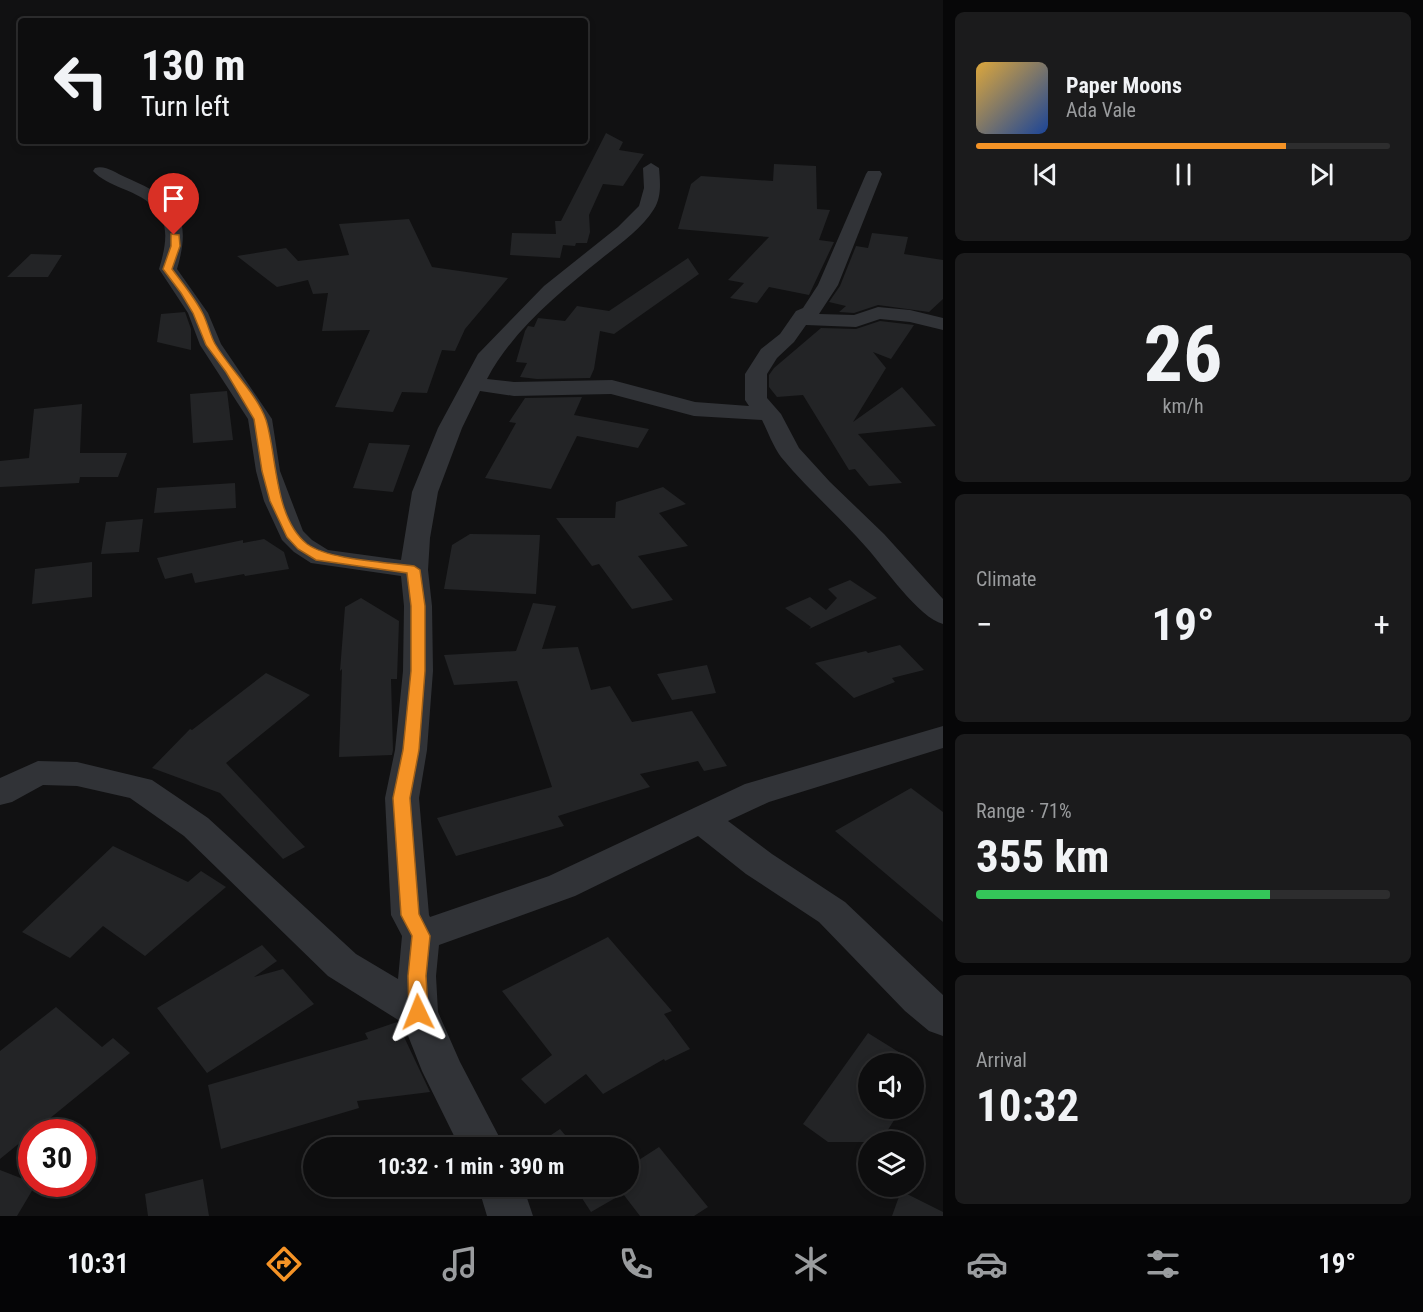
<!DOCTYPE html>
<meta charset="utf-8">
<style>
body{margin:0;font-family:"Roboto Condensed",sans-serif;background:#1b1b1c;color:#f1f3f6;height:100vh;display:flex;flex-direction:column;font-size:22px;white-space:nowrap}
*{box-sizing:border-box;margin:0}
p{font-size:20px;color:#9a9c9e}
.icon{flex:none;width:33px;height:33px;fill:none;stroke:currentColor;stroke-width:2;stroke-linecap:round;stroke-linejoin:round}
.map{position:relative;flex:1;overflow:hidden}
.side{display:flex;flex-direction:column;gap:12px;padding:12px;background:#070708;width:480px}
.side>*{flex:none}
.banner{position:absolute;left:18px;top:18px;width:570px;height:126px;border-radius:6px;box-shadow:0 3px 9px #0003,0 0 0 2px #2d2d2e;background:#0d0d0e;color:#f1f3f6;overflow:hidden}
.tools{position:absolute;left:858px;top:1053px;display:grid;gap:12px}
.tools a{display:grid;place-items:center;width:66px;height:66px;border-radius:50%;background:#0d0d0e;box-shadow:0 3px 9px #0003,0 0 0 2px #2d2d2e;font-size:30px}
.speed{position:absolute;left:18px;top:1119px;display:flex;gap:12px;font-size:30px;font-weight:700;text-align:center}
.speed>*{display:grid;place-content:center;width:78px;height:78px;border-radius:50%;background:#0d0d0e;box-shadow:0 3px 9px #0003,0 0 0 2px #2d2d2e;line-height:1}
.speed .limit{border:9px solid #d22;background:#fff;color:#111}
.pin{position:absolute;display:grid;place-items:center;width:51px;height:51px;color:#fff;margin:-62px -26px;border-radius:50% 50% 50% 0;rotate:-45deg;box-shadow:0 0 6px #0007}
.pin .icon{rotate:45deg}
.me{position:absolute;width:66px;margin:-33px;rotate:358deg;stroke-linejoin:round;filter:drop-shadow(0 0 4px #0008)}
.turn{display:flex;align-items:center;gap:21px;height:126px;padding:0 24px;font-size:27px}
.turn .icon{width:78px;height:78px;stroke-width:2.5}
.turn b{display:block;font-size:42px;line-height:51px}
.big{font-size:45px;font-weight:700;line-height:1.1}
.side .widget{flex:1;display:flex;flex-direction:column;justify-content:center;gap:9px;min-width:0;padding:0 21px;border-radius:9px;background:#1b1b1c}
.side .dial{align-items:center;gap:0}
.dial b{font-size:78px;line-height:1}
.song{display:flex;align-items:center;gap:18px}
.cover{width:72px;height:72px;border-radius:9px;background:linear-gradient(135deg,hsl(40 70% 55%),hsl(220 70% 35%))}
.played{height:6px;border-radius:3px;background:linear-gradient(90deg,#f59326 75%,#2d2d2e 75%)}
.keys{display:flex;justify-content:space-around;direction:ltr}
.heat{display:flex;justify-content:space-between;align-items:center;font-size:33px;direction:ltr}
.charge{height:9px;border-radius:4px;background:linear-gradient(90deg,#34c759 71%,#2d2d2e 0)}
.trip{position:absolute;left:303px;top:1137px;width:336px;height:60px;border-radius:30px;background:#0d0d0e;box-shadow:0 3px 9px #0003,0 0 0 2px #2d2d2e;font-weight:700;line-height:60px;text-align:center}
.tab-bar{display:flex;height:96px;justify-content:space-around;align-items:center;background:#050506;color:#9a9c9e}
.tab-bar .icon{width:42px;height:42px}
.tab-bar .current{color:#f59326}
.tab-bar b{font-size:27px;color:#f1f3f6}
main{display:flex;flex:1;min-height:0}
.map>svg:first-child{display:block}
</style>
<main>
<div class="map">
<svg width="943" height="1216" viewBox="0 0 943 1216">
<rect width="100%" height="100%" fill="#111112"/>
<!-- building -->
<path fill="#232426" d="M606,133L623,142L619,150L644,154L623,186L603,184L589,215L590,232L587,243H576L575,246L563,245L560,258L510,255L512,233L556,234L555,221H561Z
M774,164L816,166L817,209L830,210L819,240L834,242L809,295L769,287L757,303L730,298L744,283L728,280L769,237L678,229L691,184L701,176L773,181Z
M409,219L432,267L508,278L465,329L455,351L442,350L427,393L402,392L393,412L335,407L370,330L322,331L328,293L313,294L308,280L277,287L237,256L286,248L298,261L349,255L339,224Z
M872,233L908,237L904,254L943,260V299L929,312L878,305L854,313L839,312L846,306L829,302L840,286L856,246L868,248Z
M31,254L62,255L48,277H7Z
M688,258L699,274L614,334L600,331L594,369L590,378L537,379L520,377L527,363L516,362L525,331L528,326L534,327L538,318L565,321L577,306L609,311Z
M185,312L191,329V350L157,342L161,314Z
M880,321L914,325L891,359L873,352L886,368L853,422L902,387L936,426L858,434L902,483L869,486L855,469L849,470L803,395L777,397L769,387V375L774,368L821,328L856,329Z
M227,391L233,440L193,443L190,394Z
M582,397L574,415L649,429L638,448L577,436L551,489L485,478L516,423L509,422L525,398Z
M82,404L80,453H127L118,477H80L79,483L0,487V461L29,458L34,409Z
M369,443L410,445L393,492L353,488Z
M235,483L236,508L154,513L157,488Z
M663,487L686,504L659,513L688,546L638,556L673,600L632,609L599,564L592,566L556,518H615L616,502Z
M143,519L139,552L101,554L106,522Z
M470,534L540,535L536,594L444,589L452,545Z
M264,539L284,552L289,569L245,576L244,574L195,583L192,573L165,579L157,558L243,540V543Z
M92,562V597L32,604L35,569Z
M850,580L877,598L809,629L811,627L785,608L810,597L826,610L837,598L828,589Z
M361,598L399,621L397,679H391L393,750L392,755L339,757L342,669L340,671L345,607Z
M533,603L556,606L542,649L578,647L591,690L610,686L632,722L692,711L727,766L704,771L698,761L640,774L650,787L558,816L564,826L456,856L437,818L552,787L517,681L454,685L444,655L516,651Z
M900,645L924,670L892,678L895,682L854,698L815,663L866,651L868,653Z
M707,665L716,693L672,700L657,674Z
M266,673L310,695L226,763L305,847L283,859L220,793L152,768L190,729L192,730Z
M911,788L943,812V922L835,831Z
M113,846L188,882L201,871L226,887L145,956L103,926L70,958L22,932Z
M608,937L672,1011L664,1014L690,1049L665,1061L664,1059L603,1094L586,1074L545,1104L521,1079L552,1055L502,991Z
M262,945L277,961L254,977L283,969L314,1004L207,1073L157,1008Z
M56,1007L102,1047L113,1038L130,1053L0,1159V1051Z
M397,1022L430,1092L357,1101L359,1108L221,1149L208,1085L368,1039L365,1033Z
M868,1033L918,1064H868V1108H902L880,1142H828L803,1124Z
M560,1129L576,1148H547L542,1141Z
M659,1147L708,1207L694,1216H640L617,1186H628V1167Z
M0,1170L36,1184L17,1216H0Z
M203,1179L209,1216H148L145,1194Z
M574,1186H608L617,1197L591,1212Z
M901,1191L943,1212V1216H892Z"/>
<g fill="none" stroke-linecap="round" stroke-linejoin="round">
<!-- minor -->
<path fill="#313337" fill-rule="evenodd" d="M651,163L659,168C660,181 662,197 654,209C642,229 618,245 601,259C559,293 512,331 487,379L514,382L612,380L695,402L749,406L745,400V374L761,349L780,334L796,311L803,308L818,285L866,174L868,171H880L882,174L838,285L819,314L854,315L878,307L910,310L943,318V330L910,322L880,319L856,327L806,325L794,342L777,358L767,374V398L781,414L799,448L830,482L884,534L943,599V624C919,618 884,567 866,547C839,516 807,489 781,457C773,446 768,432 762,420L694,416L611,394L514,396L480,391L462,428L438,492L430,538L428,570L432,606L433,671L427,750L419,798L429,915L430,917L549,876L745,784L943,726V748L769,802L728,821L772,854L845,902L943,995V1036L929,1031L905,1011L819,922L746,874L698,836L575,896L439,945L436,976L438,1012L460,1062L505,1148H460L422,1071L403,1023L328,976L184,836L130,798L77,786L43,785L12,802L0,805V778L38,761L77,762L152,780L208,818L356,954L398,979L402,936L391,915L385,798L395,750L403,671L404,606L401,576L311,563L294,552L282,540L264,501L256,471L248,419L200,345L188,313L159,269C173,224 165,205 121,188C112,184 100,179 93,171L95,168C106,165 115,173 125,177C173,198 194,212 177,269L208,313L221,344L272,419L280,471L303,531L312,540L328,550L401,560L412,492L438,428L478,354L544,286L618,227L639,206L644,188L643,168Z
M478,1186H523L533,1216H487Z"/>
</g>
<!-- route -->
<path fill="#f59326" stroke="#9f6019" stroke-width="1.5" d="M171,234L179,235L180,246L172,269C183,284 195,298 203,314C208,324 210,335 215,344C229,368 257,394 266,420C277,455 274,518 307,544C329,560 386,562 414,566L420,570L425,606V671L419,750L410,798L419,914L430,936L426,976L428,1012L425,1017L418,1020L411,1017L409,1012L408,976L412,936L401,915L393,798L403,750L411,671V606L407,573L316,560L298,549L287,537L270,501L262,471L254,419L226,372L206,345L193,313L181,293L163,269L171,246Z"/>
</svg>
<div class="tools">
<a><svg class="icon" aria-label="sound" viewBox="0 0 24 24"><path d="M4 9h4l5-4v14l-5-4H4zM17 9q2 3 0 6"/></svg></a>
<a><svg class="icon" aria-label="layers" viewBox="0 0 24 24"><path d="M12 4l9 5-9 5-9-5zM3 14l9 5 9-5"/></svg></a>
</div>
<div class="speed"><div class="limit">30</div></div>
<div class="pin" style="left:174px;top:235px;background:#d93025"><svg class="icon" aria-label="arrive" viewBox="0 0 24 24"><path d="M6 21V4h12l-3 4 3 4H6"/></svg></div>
<svg class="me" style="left:418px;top:1012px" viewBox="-20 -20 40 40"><path d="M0-17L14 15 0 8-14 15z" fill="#f59326" stroke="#fff" stroke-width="4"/></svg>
<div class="trip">10:32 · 1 min · 390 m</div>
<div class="banner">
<div class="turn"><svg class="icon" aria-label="left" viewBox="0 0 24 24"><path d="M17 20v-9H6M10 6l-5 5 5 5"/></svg><div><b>130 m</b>Turn left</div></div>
</div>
</div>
<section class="side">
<div class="widget">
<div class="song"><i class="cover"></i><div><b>Paper Moons</b><p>Ada Vale</p></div></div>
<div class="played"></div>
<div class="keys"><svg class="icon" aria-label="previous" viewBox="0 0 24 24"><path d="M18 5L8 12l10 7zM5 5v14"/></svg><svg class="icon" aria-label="pause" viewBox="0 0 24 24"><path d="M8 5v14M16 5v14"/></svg><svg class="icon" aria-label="next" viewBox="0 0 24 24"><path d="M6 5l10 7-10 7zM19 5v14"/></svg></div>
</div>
<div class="widget dial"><b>26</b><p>km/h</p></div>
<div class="widget"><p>Climate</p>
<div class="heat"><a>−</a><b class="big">19°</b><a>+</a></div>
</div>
<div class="widget"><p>Range · 71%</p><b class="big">355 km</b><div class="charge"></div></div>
<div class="widget"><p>Arrival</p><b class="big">10:32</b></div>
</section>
</main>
<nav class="tab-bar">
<b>10:31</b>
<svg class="icon current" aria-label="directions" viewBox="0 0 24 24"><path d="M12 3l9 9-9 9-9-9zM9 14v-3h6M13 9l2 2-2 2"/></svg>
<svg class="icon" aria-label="music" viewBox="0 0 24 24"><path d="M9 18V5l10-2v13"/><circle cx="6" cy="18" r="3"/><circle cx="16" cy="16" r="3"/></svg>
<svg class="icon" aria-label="phone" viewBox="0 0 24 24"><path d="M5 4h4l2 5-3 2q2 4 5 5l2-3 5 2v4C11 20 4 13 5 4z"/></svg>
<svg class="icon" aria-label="climate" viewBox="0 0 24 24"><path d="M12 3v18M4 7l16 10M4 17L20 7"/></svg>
<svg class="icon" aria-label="car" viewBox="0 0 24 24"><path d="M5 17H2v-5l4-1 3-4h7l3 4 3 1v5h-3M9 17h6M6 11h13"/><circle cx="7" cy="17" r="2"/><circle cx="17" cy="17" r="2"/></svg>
<svg class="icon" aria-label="filters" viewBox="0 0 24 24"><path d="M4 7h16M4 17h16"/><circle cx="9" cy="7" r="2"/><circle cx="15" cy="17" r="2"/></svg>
<b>19°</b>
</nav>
